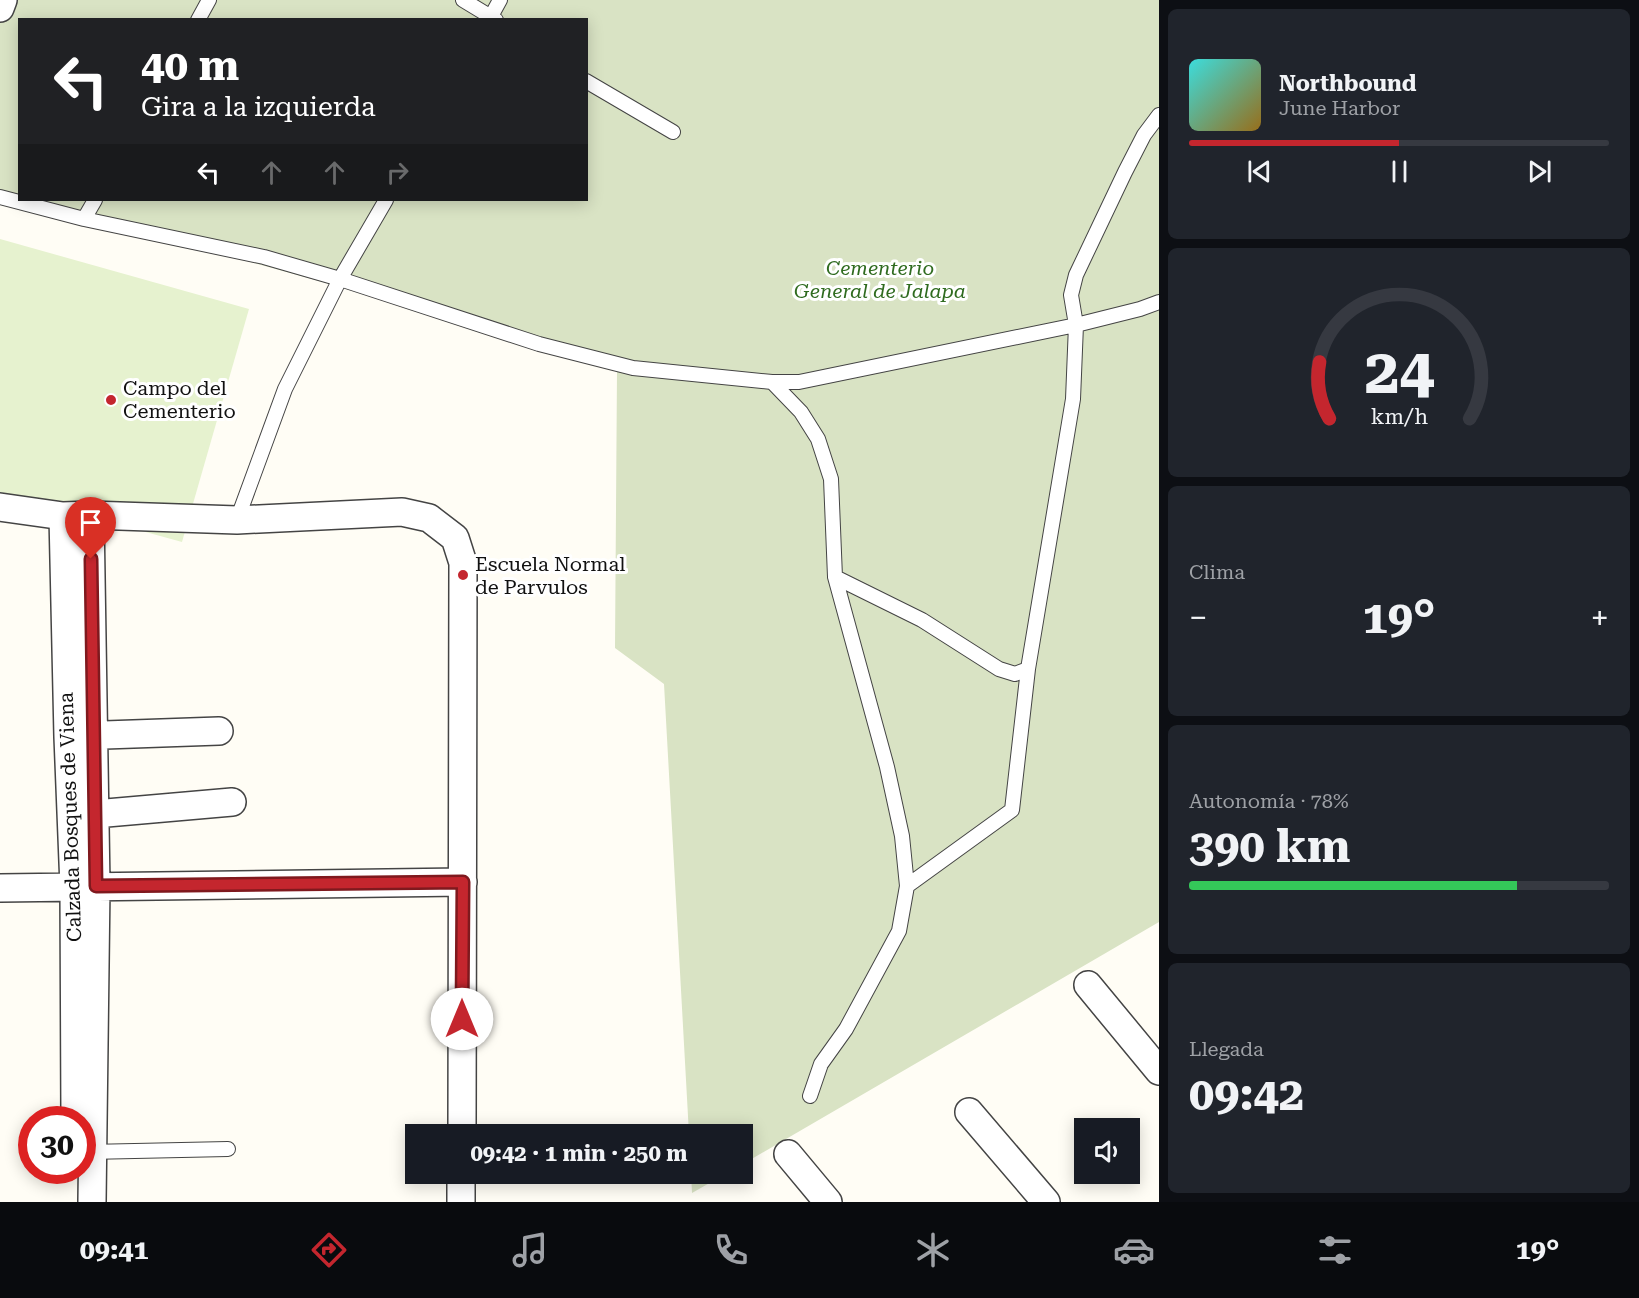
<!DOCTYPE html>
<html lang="es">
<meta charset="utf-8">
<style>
body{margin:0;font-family:"Roboto Serif",serif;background:#20242c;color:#f1f3f6;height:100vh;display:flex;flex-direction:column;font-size:22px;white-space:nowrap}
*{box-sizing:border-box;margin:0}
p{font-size:20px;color:#9ea1a6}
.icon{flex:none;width:33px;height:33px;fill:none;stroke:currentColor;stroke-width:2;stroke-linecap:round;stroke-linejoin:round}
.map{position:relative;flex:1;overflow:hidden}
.details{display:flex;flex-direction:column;gap:9px;padding:9px;background:#0d0f14;width:480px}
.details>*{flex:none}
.top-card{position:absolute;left:18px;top:18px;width:570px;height:183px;border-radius:0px;box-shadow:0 3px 15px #0003;background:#202124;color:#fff;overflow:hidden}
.controls{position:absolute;left:1074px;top:1118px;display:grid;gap:12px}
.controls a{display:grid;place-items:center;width:66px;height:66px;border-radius:0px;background:#171b24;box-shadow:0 3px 15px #0003;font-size:30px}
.speed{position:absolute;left:18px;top:1106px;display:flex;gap:12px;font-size:30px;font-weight:700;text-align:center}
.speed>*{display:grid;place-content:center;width:78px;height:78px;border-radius:50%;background:#171b24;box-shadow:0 3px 15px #0003;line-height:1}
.speed .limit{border:9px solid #d22;background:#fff;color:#111}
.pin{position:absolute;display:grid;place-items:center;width:51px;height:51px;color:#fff;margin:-62px -26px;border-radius:50% 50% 50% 0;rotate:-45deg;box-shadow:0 0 6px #0007}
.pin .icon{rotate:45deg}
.me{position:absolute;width:66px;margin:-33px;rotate:0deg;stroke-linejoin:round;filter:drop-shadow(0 0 4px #0008)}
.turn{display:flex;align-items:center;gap:21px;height:126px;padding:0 24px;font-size:27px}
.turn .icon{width:78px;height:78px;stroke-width:2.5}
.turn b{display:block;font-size:42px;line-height:51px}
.lanes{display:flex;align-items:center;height:57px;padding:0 24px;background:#0003;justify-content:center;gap:30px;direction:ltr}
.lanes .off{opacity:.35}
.big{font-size:45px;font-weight:700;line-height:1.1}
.details .card{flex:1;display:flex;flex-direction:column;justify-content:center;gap:9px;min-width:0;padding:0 21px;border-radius:9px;background:#20242c}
.details .dial{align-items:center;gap:0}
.dial svg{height:156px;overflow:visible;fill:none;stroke:#363941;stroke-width:7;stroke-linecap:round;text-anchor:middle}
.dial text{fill:#f1f3f6;stroke:none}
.song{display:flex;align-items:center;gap:18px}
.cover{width:72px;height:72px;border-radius:9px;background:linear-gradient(135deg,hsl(180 70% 55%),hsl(40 70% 35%))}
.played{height:6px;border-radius:3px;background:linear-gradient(90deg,#c4262e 50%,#363941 50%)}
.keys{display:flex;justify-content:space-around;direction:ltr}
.heat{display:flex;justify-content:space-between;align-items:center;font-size:33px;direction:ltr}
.charge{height:9px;border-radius:4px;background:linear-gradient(90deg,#34c759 78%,#363941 0)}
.trip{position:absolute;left:405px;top:1124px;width:348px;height:60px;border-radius:0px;background:#171b24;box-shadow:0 3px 15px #0003;font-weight:700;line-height:60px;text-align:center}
.menu{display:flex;height:96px;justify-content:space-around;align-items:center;background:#090b0e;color:#9ea1a6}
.menu .icon{width:42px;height:42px}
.menu .selected{color:#c4262e}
.menu b{font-size:27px;color:#f1f3f6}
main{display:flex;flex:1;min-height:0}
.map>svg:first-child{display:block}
</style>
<main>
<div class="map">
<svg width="1159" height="1202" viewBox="0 0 1159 1202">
<rect width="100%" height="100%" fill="#fffdf5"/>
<!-- cemetery -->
<path fill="#d9e3c4" d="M7,0H1159V922L743,1164L742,1134H689L664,684L615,648L617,371L355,291L27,200H586V20H20L19,198L0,192V17Z
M691,1173H727L692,1193Z"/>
<!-- pitch -->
<path fill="#e6f2cf" d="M0,239L249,309L182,542L0,492Z"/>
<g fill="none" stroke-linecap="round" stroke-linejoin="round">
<!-- lane casing -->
<g stroke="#444" stroke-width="16">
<path id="lane" d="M463,0L496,20
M198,20L209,0
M489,20L500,0
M586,81L673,132
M0,197L84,219L264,257L340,279L539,344L633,368L772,382H799L1076,325L1140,309L1159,302
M84,219L95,200
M772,382L801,412L818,439L831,479L835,577L887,767L902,836L907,886L899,931L846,1029L821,1064L810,1096
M237,520L285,389L340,279L386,200
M835,577L922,620L999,669L1015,674L1028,669
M907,886L1012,810L1028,669L1073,399L1076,325L1071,295L1076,275L1125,172L1144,135L1159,115
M88,1152L228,1149"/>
</g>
<!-- street casing -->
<g stroke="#444" stroke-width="30">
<path id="street" d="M0,8L3,0
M0,507L63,516L90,515L237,520L402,512L429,518L455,538L463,563L462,1134
M90,515L96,886L92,1202
M63,516L68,737L74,887L75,1119
M76,736L219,731
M95,814L232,802
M0,888L463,882
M1088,985L1159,1071
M969,1112L1046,1202
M788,1154L828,1202
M461,1202V1173"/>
</g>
<!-- lane -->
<use href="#lane" stroke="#fff" stroke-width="14"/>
<!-- street -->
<use href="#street" stroke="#fff" stroke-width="27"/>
</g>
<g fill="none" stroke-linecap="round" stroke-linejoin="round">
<!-- route casing -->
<g stroke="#7f191e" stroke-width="15">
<path id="route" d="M91,559L96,886L463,882L462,1019"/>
</g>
<!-- route -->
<use href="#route" stroke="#c4262e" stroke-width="10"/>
</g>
<!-- markers -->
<g fill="#c4262e" stroke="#fff" stroke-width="2">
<circle cx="111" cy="400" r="6"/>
<circle cx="463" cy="575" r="6"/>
</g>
<g text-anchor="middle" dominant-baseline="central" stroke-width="6" stroke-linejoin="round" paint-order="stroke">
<!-- park labels -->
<g font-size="20" font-style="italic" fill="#2f6b1f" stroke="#fff">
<text x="880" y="268">Cementerio<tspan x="880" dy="23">General de Jalapa</tspan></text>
</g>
<!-- poi labels -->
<g font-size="20" fill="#111" stroke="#fff" text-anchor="start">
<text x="123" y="388">Campo del<tspan x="123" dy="23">Cementerio</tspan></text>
<text x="475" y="564">Escuela Normal<tspan x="475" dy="23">de Parvulos</tspan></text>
</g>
<!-- street labels -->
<g font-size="20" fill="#111" stroke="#fff">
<text transform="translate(70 817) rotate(-92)">Calzada Bosques de Viena</text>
</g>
</g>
</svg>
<div class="controls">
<a><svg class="icon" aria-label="sound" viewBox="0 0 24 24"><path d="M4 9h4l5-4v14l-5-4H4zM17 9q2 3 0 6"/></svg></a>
</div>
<div class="speed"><div class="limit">30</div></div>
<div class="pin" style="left:91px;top:559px;background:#d93025"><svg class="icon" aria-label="arrive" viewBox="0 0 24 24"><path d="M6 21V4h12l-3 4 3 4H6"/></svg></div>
<svg class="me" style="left:462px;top:1019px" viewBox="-20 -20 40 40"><circle r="19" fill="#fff"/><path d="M0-13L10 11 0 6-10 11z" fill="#c4262e"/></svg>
<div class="trip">09:42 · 1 min · 250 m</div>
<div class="top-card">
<div class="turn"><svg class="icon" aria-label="left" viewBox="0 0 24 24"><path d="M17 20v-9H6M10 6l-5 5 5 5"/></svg><div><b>40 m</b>Gira a la izquierda</div></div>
<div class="lanes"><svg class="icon" aria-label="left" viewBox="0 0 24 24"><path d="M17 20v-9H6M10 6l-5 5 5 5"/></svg><svg class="icon off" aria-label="ahead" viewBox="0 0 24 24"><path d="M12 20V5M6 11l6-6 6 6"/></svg><svg class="icon off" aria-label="ahead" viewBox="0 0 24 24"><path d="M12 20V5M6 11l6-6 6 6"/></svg><svg class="icon off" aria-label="right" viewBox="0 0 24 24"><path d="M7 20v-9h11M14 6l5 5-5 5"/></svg></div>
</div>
</div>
<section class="details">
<div class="card">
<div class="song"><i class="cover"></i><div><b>Northbound</b><p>June Harbor</p></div></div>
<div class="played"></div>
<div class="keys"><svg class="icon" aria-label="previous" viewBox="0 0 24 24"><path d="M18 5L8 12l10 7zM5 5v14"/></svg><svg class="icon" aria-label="pause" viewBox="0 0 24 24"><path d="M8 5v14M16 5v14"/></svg><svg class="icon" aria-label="next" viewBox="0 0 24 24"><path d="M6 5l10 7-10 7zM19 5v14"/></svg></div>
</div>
<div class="card dial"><svg viewBox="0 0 100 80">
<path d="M14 69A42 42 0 1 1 86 69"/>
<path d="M14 69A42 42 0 0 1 9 40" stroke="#c4262e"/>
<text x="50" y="56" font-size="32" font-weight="700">24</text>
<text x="50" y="72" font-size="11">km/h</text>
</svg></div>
<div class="card"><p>Clima</p>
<div class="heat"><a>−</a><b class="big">19°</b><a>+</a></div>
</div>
<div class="card"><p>Autonomía · 78%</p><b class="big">390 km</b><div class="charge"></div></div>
<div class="card"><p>Llegada</p><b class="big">09:42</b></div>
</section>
</main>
<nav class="menu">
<b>09:41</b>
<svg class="icon selected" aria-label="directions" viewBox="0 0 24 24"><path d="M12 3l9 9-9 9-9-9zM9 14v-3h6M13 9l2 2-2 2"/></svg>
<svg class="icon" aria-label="music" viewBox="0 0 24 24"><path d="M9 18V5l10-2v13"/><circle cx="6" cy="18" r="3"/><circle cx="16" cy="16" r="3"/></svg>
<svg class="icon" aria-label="phone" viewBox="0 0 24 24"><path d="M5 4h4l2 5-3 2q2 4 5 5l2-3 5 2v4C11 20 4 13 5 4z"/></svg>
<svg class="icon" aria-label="climate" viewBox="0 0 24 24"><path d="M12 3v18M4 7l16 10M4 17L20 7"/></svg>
<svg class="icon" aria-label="car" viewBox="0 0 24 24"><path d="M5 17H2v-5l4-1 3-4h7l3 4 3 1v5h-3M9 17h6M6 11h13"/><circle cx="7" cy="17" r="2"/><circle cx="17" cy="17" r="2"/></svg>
<svg class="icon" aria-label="filters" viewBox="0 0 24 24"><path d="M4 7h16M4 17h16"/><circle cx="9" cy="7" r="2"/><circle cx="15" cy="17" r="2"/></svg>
<b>19°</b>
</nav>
